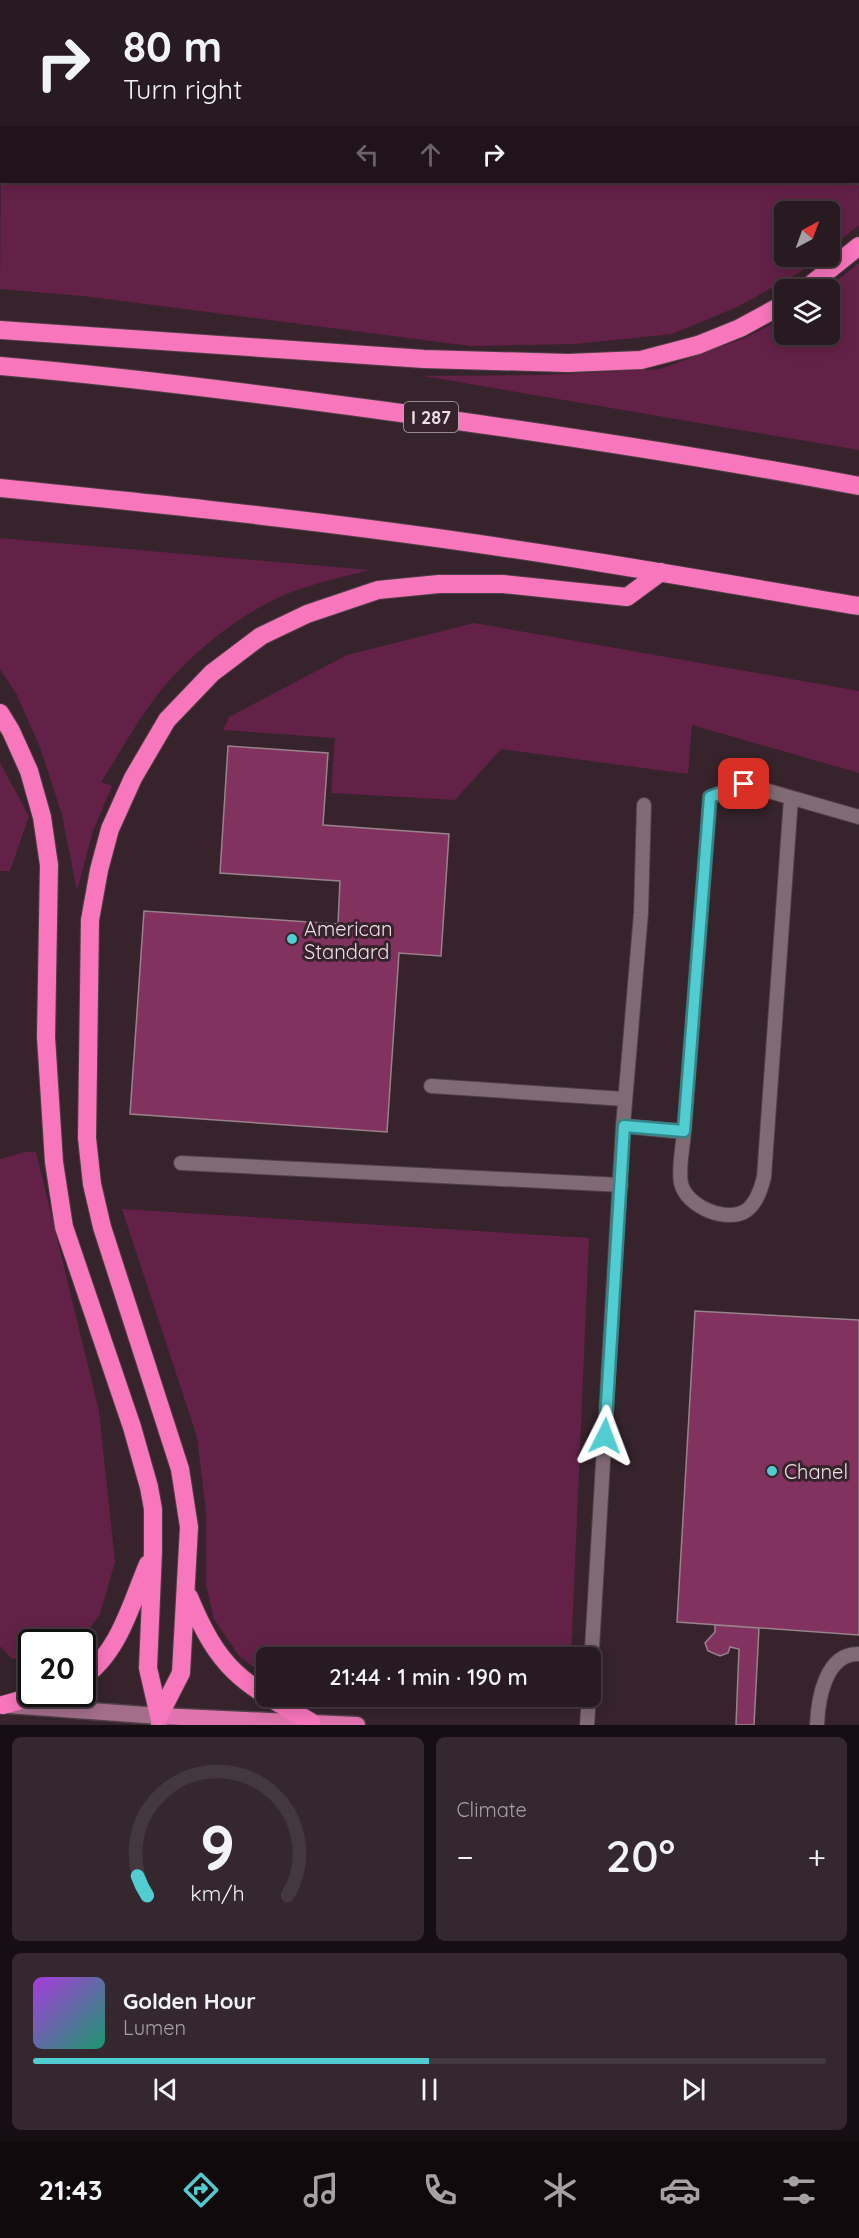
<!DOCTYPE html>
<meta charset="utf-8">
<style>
body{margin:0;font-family:Quicksand,sans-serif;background:#34272e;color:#f1f3f6;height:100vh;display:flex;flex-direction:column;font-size:22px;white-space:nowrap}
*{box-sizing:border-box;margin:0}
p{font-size:20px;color:#a5a1a5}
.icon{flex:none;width:33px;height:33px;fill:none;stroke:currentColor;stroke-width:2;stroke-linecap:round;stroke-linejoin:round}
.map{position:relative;height:1725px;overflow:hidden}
.drawer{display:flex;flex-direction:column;gap:12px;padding:12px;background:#160e12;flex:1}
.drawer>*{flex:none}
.top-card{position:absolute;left:0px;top:0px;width:860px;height:183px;box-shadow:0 3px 15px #0003,0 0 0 2px #44383f;background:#281a21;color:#f1f3f6;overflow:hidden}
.needle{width:39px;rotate:41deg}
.tools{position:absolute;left:774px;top:201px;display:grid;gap:12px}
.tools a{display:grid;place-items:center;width:66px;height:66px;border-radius:9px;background:#281a21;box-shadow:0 3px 15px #0003,0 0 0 2px #44383f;font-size:30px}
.speed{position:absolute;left:18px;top:1629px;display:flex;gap:12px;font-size:30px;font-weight:700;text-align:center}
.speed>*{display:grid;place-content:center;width:78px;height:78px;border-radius:50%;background:#281a21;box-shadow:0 3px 15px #0003,0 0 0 2px #44383f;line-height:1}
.speed .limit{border:3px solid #111;border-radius:9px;background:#fff;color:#111}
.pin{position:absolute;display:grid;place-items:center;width:51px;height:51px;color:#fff;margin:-26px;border-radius:12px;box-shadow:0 3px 9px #0006}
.me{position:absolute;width:66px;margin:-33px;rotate:3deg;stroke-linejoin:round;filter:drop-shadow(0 0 4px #0008)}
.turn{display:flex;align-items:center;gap:21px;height:126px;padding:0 24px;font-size:27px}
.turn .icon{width:78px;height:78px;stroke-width:2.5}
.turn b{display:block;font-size:42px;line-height:51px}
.lanes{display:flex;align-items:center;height:57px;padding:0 24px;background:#0003;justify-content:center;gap:30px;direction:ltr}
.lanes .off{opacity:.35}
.big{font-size:45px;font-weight:600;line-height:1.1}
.drawer .widget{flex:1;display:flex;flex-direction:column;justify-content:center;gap:9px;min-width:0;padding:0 21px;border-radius:9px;background:#34272e}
.drawer .dial{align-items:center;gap:0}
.dial svg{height:156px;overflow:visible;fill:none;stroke:#44383f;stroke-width:7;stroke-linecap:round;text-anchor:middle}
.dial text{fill:#f1f3f6;stroke:none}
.song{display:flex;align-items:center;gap:18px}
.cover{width:72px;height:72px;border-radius:9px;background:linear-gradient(135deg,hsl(280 70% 55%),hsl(160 70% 35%))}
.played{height:6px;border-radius:3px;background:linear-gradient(90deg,#51ccd1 50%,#44383f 50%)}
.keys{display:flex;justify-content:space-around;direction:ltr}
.heat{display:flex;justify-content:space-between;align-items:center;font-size:33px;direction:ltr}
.drawer .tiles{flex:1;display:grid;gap:12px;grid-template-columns:1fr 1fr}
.widget:last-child{grid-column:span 2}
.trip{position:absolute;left:256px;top:1647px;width:345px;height:60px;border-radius:9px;background:#281a21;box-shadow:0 3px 15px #0003,0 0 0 2px #44383f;font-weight:600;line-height:60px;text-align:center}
.menu{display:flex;height:96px;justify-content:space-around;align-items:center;background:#100a0d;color:#a5a1a5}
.menu .icon{width:42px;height:42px}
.menu .current{color:#51ccd1}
.menu b{font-size:27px;color:#f1f3f6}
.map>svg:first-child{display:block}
</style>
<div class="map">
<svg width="859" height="1725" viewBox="0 0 859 1725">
<rect width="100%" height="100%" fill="#36232c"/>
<!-- green -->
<path fill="#642147" d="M858,30L859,225L830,248V212H784V256L819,257L800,272L737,307L672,334L575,344L470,346L83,296L0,289L1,161L2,182H858Z
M859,263V450L423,376L541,375L660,369L745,338L784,318V334H830V290L826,289Z
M0,538L370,570C347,576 323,581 300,589C248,606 192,652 158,694C137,721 120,753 101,782L112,786L93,831L77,891L62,815L41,750L17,695L0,669Z
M474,623L859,691V773L692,725L688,774L501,749L455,800L331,793L335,738L223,730L229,717L347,655Z
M0,763L29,816L10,871H0Z
M25,1152H36L99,1411L115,1562L100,1614L80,1642H32L31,1655L12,1659L0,1646V1159Z
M122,1209L589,1238L571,1657L267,1658V1677L239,1656L214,1619L206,1585V1512L197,1437Z"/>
<!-- building -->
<path fill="#81325e" stroke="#99828c" stroke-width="1.5" d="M228,746L328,753L323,825L449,834L441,956L399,953L387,1132L130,1114L144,911L338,924L340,881L220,873Z
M695,1311L859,1320V1635L677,1622Z
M715,1625L759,1628L754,1725H736L739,1649L730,1647L728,1653L720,1656L708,1651L705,1643L715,1632Z"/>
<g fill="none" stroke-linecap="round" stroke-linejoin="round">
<!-- service casing -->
<g stroke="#4f3f46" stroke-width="16">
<path id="service" d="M431,1086L625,1099
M623,1126L641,913L644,805
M684,1132C683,1147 678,1168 681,1183C686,1207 728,1224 747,1210C757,1202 761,1189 764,1177L791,798
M181,1163L621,1185
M591,1665L623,1126L684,1132L710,797L744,784L859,817
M587,1725L589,1696
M817,1725C818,1700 825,1653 859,1654"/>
</g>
<!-- secondary casing -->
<g stroke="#4f3f46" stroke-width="19">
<path id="secondary" d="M8,1705L159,1716"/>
</g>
<!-- trunk casing -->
<g stroke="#4f3f46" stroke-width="19">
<path id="trunk" d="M159,1725V1716L357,1725"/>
</g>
<!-- motorway casing -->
<g stroke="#4f3f46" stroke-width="20">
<path id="motorway" d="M804,290L859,246
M0,330L424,359L568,363L641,360L698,345L740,328L784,304
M0,366C127,377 253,393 379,410C540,432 700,456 859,486
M0,488C139,502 277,516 415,535C564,555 711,581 859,606
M0,713L11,731L29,771L42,817L49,865L46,1037L54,1162L64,1227L132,1427L149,1487L153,1509V1551L148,1668L159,1716
M189,1597C220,1672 243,1683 311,1722
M82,1678C119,1653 131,1604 148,1564
M3,1705L42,1694
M159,1716L181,1673L189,1527L180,1469L102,1227L92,1184L87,1138L90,920L99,870L110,829L133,778L167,720L212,673L261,636L307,614L378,590L439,584H503L627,597L661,572"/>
</g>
<!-- service -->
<use href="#service" stroke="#806a74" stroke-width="14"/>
<!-- secondary -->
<use href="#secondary" stroke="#a46e8a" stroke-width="16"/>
<!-- trunk -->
<use href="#trunk" stroke="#e074ae" stroke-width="16"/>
<!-- motorway -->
<use href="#motorway" stroke="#f876bc" stroke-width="18"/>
</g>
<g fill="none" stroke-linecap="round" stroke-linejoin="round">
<!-- route casing -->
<g stroke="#358588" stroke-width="15">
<path id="route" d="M605,1436L624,1126L684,1131L710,797L744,784"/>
</g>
<!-- route -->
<use href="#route" stroke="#51ccd1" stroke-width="10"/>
</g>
<!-- markers -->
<g fill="#51ccd1" stroke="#36232c" stroke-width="2">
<circle cx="292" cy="939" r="6"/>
<circle cx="772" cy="1471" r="6"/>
</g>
<g text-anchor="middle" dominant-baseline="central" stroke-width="6" stroke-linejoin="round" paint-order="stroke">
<!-- shield labels -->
<rect fill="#36232c" stroke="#b5a7ae" stroke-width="1.5" x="404" y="402" width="54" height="30" rx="4.5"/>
<g font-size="18" font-weight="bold" fill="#ecdfe5">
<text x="431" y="417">I 287</text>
</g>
<!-- poi labels -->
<g font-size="20" fill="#ecdfe5" stroke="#36232c" text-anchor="start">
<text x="304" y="928">American<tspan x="304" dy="23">Standard</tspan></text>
<text x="784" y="1471">Chanel</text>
</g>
</g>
</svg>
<div class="tools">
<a><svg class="needle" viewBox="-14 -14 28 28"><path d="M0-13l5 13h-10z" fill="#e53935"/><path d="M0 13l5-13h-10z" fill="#a5a1a5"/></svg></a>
<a><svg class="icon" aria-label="layers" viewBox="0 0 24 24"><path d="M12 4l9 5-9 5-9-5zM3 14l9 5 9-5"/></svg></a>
</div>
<div class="speed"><div class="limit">20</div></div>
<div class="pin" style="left:744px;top:784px;background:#d93025"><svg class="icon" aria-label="arrive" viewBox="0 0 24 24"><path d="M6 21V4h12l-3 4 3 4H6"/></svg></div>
<svg class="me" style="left:605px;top:1436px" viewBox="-20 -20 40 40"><path d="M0-17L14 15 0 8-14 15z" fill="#51ccd1" stroke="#fff" stroke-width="4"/></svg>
<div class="trip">21:44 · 1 min · 190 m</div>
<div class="top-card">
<div class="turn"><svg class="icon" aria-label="right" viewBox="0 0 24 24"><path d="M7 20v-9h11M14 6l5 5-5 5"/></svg><div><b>80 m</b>Turn right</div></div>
<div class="lanes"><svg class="icon off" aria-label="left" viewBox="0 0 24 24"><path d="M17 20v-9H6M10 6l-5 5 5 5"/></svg><svg class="icon off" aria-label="ahead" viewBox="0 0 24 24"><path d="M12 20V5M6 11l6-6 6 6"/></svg><svg class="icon" aria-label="right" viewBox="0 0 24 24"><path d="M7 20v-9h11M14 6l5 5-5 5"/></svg></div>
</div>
</div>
<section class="drawer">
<div class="tiles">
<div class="widget dial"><svg viewBox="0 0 100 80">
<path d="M14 69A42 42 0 1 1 86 69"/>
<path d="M14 69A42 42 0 0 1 9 59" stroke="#51ccd1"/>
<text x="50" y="56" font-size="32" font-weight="700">9</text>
<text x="50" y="72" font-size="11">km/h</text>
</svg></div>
<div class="widget"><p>Climate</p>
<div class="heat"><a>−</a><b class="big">20°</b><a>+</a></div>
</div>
<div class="widget">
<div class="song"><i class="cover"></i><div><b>Golden Hour</b><p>Lumen</p></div></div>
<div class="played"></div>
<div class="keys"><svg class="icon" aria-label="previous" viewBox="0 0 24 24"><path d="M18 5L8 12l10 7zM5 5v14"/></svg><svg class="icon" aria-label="pause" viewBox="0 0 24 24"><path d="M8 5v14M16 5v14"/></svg><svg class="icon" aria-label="next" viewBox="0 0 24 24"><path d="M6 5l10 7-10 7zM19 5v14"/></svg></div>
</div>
</div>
</section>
<nav class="menu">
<b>21:43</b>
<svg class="icon current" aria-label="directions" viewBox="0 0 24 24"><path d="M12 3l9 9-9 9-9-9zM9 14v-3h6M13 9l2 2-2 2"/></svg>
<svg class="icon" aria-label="music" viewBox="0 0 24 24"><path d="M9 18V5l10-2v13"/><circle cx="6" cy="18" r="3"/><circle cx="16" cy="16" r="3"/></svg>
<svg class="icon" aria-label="phone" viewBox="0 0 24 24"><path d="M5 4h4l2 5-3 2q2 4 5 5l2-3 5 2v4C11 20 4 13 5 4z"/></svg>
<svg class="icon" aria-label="climate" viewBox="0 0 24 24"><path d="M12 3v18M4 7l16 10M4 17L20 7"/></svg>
<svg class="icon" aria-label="car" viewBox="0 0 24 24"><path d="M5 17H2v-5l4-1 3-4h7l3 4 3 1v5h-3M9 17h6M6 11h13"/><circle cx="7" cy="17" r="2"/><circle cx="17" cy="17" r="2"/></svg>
<svg class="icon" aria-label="filters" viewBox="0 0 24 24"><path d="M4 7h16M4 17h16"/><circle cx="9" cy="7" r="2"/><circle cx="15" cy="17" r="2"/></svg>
</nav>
